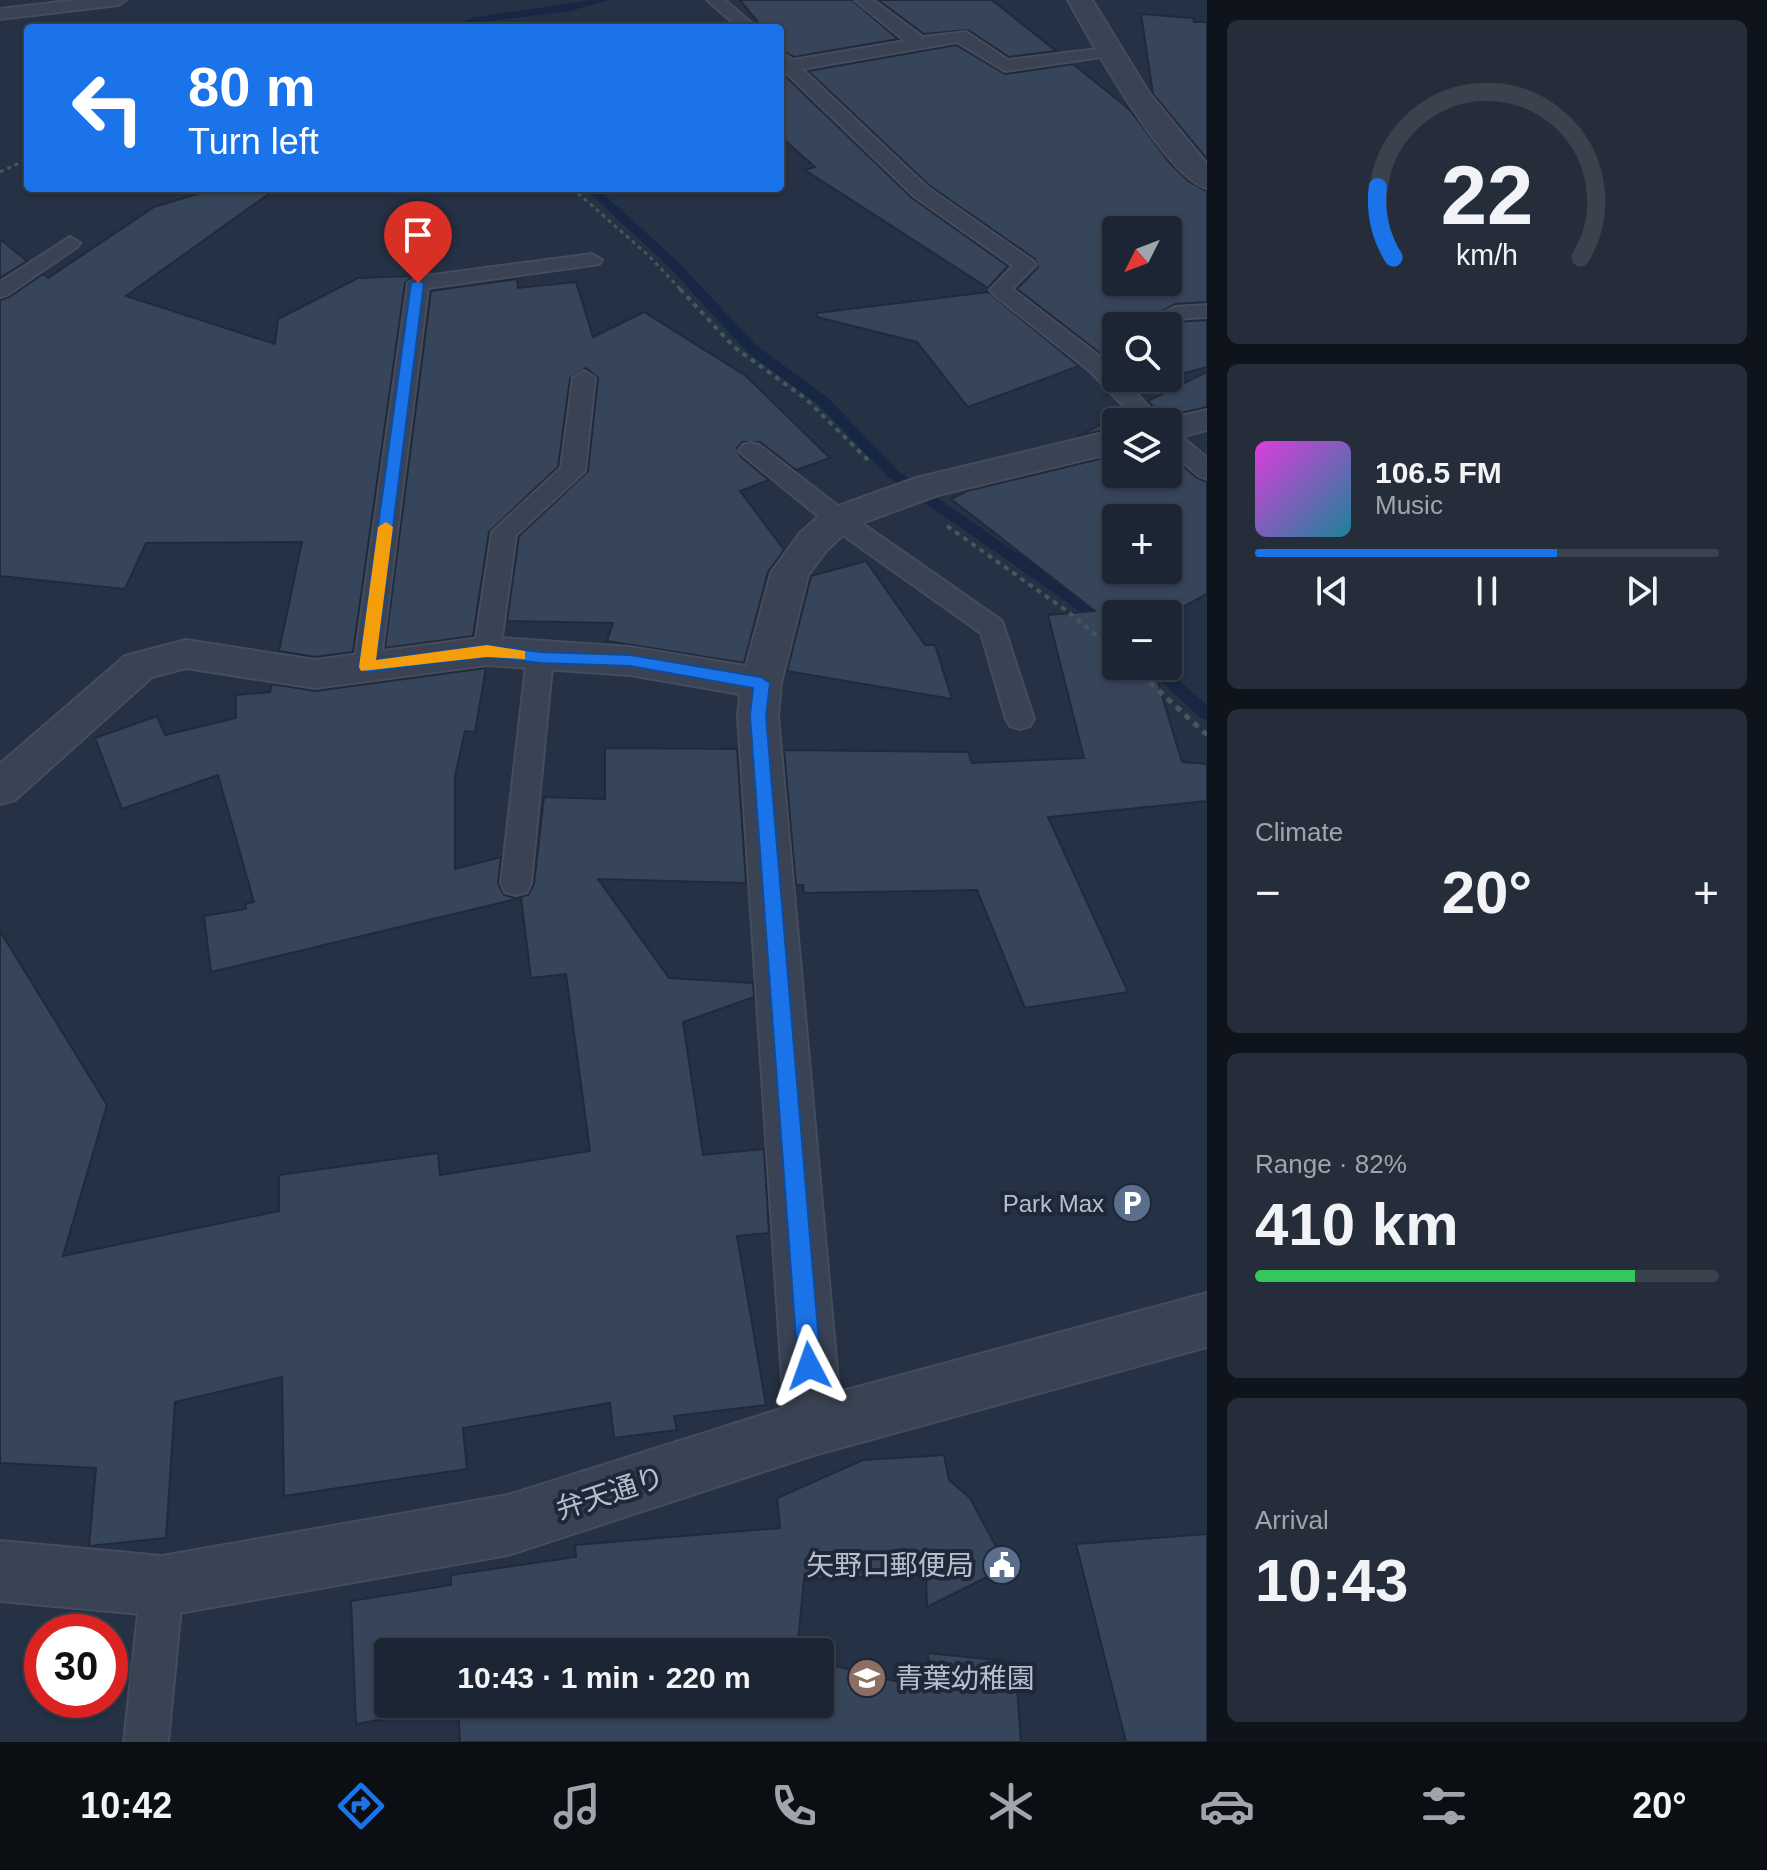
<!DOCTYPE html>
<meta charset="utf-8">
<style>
body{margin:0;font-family:Helvetica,"Noto Sans JP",sans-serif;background:#252d3b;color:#f1f3f6;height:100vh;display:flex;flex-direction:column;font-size:30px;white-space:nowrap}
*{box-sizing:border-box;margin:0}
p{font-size:26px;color:#a0a5ac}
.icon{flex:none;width:44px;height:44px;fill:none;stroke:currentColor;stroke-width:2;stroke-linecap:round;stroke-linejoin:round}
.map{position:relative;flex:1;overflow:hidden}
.panel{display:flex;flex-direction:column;gap:20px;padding:20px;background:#0f141c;width:560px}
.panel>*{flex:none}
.hud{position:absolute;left:24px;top:24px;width:760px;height:168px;border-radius:8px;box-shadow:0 2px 6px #0004,0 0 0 2px #3a424e;background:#1a73e8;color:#fff;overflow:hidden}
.needle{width:52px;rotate:228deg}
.tools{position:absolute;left:1102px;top:216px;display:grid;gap:16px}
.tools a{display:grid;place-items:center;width:80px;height:80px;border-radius:8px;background:#1c2533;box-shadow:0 2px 6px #0004,0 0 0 2px #3a424e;font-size:40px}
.speed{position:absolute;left:24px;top:1614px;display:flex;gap:16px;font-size:40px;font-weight:700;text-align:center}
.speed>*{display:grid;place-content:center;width:104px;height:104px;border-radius:50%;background:#1c2533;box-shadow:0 2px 6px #0004,0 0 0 2px #3a424e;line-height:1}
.speed .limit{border:12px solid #d22;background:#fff;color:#111}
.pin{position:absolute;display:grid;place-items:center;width:68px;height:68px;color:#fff;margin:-82px -34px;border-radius:50% 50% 50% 0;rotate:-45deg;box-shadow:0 0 8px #0007}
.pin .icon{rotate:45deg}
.me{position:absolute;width:88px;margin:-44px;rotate:356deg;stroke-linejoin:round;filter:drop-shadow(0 0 6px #0008)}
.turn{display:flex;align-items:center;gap:28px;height:168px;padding:0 32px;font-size:36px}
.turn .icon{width:104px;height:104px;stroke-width:2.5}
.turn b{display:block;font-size:56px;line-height:68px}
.big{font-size:60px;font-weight:700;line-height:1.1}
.panel .widget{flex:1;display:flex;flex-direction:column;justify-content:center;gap:12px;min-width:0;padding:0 28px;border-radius:12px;background:#252d3b}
.panel .dial{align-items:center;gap:0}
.dial svg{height:208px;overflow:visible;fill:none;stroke:#3a424e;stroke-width:7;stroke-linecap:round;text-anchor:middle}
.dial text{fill:#f1f3f6;stroke:none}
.song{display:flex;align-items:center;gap:24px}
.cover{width:96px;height:96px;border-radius:12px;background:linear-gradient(135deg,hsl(300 70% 55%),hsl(190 70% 35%))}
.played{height:8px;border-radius:4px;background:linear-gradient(90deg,#1a73e8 65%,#3a424e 65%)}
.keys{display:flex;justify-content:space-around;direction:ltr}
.heat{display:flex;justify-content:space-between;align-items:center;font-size:44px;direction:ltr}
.charge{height:12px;border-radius:6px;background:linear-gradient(90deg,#34c759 82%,#3a424e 0)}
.trip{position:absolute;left:374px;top:1638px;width:460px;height:80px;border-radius:8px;background:#1c2533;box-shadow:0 2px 6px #0004,0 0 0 2px #3a424e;font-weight:700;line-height:80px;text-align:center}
.dock{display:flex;height:128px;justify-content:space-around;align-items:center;background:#0b0f14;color:#a0a5ac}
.dock .icon{width:56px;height:56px}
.dock .current{color:#1a73e8}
.dock b{font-size:36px;color:#f1f3f6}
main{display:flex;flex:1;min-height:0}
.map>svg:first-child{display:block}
</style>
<main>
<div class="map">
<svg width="1207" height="1742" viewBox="0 0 1207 1742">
<rect width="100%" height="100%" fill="#253144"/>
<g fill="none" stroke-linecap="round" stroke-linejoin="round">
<!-- stream -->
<path fill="#172743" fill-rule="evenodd" d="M592,0H608L570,11L475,23V28H465V21L470,18Z
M584,188H597L677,261L757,346L828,398L898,471L1077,594L1116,626V641L1067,602L888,477L818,404L747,352L669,267Z
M1144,666H1162L1207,705V720L1201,718Z"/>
</g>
<!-- building -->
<path fill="#37455a" stroke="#212a3b" stroke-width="2" fill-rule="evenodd" d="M740,0H852L898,39L794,57L780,49V28H763Z
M878,0H992L1056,51L1009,57L968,30L924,34Z
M1141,14L1193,18L1194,22H1207V159L1153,94Z
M956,45L1005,74L1073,64L1130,110L1169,162L1188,181L1207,191V302L1175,304L1161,312L1175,322L1207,320V367L1163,379L1168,378V326H1116V353L1105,357L1017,289L1038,267L1035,259L930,186L808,71ZM1116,230H1168V282H1116Z
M780,71L912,198L1008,266L988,288L805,170L815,167L780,136Z
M217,188H277L126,296L275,344L278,319L358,278L413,276L405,283L353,652L315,657L279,651L302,542L146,543L125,589L0,576V300L9,297L43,274L48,278L154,207Z
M0,239L27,261L0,278Z
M517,279L518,288L576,282L593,337L644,312L746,376L830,458L796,470L760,442H742L737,448L741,457L769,480L740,491L784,550L768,572L744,663L607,641L613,623L507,621L519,536L588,471L598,378L586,368L570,378L558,467L489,532L473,636L385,648L431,291Z
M988,292L1079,366L968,407L917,342L817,317V313Z
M1207,372V407L1163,417L1148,401Z
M1126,412L1135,422H1116V427L1078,436Z
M1168,453L1197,478L1207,482V594L1168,615L1116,614V666H1153L1182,762L1207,764V801L1048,817L1128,992L1025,1008L977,890L804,893L803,885H796L784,750L968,752L972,763L1084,758L1048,615L1095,611L951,499L967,491L1116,455V474H1168ZM1116,518H1168V570H1116Z
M866,561L925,645H935L952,699L787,671L811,576Z
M486,668L475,732L465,731L455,776V869L501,857L498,883L504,895L515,898L528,895L534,884L544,797L605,799V748L737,749L746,883L598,879L669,978L753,983L754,997L683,1022L703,1155L764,1149L769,1233L737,1236L766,1405L674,1416L677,1430L614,1438L610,1403L463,1428L467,1469L284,1496L282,1377L175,1402L166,1538L89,1546L96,1468L0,1463V931L107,1105L63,1256L279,1211V1175L438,1153L440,1175L590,1151L566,974L531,978L521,898L211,972L204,916L246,909L245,904L254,902L218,775L122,809L95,738L157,716L165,735L236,718V695L270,692L272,684L315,691Z
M944,1455L949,1480L970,1498L1007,1567L927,1607L926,1575L804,1579L797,1652H388V1704H820V1662L930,1690L928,1653L1015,1662L1021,1742H460L458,1706L356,1724L351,1601L451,1585V1575L576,1557L575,1545L780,1528L777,1498L863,1460Z
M1207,1534V1742H1126L1076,1544Z"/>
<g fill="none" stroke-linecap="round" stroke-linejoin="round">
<!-- service casing -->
<g stroke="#444c5d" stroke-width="4">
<path id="service" d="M76,0H126L118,5L0,19V9Z
M707,0H725L757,28H739Z
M855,0H873L923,37L966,32L1008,60L1114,47L1117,51L1114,55L1108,56L1005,71L957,42L802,69L928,188L1033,261L1036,265L1012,289L1107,362L1116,372V378H1122L1163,422H1139L1091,372L993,294L990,290L1013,266L914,196L780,67V52L793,60L905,41Z
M70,237L80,243L77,247L7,295L0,297V282Z
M592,254L602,260L599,264L428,288L380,667L376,674L367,677L358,674L354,667L408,283L418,277Z
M1207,305V317L1175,319L1164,313L1175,307Z
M584,371L595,378L585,471L516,535L500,651L496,658L487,661L478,658L474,651L492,532L561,468L573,378Z
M1168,430L1176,432L1207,458V479L1199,476L1168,449Z
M751,443L759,445L847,513L1002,621L1034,719L1030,726L1020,729L1010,726L1006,719L981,633L829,525L743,455L739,450L743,445Z
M540,647L549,650L553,657L531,883L527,892L516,895L505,892L501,883L527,657L531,650Z
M162,1565L177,1571L183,1586L168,1742H124L141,1586L147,1571Z"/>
</g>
<!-- minor casing -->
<g stroke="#444c5d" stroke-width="4">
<path id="minor" d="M1068,0H1092L1149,93L1207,164V188C1166,178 1090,40 1068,0Z
M1207,410V430L1168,440V422H1156Z
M1116,430V452L938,495L851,527L826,551L808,575L781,683L778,716L839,1392L1207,1293V1347L814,1455L508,1555L162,1616L0,1601V1541L162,1556L508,1495L784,1408L738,716L740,694L630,675L487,665L315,688L186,668L152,677L15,800L0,804V764L125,656L186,640L315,660L487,637L630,647L746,666L771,573L800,533L825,511L916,478Z"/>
</g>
<!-- path-far2 -->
<path stroke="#41595c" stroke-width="3" stroke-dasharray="4 4" stroke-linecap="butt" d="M0,172L28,159
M572,188L649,256L682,291"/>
<!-- path-far1 -->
<path stroke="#41595c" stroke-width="4" stroke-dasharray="5 5" stroke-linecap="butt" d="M680,289L734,347L806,399L869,461
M947,526L1067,611L1116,652"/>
<!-- path -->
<path stroke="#41595c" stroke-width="5" stroke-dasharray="6 6" stroke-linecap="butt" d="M1132,666L1207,735"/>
<!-- service -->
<use href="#service" fill="#3a4353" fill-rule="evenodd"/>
<!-- minor -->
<use href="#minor" fill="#3a4353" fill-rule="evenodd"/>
</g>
<!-- route -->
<path fill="#1a73e8" stroke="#114b97" stroke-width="2" d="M418,280L424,283L376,660L487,645L540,652L630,655L761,677L770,683L766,716L821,1366L817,1374L809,1377L801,1374L798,1366L750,716L753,688L630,666L540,663L487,657L367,672L359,667L411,283Z"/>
<!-- slow -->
<path fill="#f59e0b" d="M386,522L393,527L376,660L487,645L525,651V659L487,657L361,671L359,667L378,527Z"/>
<!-- icons -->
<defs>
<g id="parking-disc" transform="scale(2)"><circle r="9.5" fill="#5c6f8a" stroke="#1f2839"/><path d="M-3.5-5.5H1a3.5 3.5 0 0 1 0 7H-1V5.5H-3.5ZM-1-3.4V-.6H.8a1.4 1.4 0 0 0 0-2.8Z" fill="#fff"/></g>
<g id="civic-disc" transform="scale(2)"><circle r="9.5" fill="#5c6f8a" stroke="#1f2839"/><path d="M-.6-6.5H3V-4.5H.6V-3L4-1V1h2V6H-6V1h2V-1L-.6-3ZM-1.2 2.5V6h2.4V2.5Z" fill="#fff"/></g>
<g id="school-disc" transform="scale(2)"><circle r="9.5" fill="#8d6e63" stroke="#1f2839"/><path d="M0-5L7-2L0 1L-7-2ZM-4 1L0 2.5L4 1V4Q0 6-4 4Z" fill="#fff"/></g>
</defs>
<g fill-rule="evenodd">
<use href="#parking-disc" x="1132" y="1203"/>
<use href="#civic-disc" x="1002" y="1565"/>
<use href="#school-disc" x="867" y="1678"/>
</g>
<g text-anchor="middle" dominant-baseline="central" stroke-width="8" stroke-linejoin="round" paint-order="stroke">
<!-- poi labels -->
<g font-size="24" fill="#b7bfcd" stroke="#1f2839" text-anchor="end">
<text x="1104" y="1203">Park Max</text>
</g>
<!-- near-street labels -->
<g font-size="28" fill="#b7bfcd" stroke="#1f2839">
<text transform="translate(610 1493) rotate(-18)">弁天通り</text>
</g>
<!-- near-poi labels -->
<g font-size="28" fill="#b7bfcd" stroke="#1f2839" text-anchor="end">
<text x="974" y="1565">矢野口郵便局</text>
<text x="895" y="1678" text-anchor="start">青葉幼稚園</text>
</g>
</g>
</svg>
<div class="tools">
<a><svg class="needle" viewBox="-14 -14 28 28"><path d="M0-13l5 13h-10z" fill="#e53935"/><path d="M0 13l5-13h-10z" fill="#a0a5ac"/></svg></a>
<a><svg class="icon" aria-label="search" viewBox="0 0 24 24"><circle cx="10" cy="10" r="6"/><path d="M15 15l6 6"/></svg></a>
<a><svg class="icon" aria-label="layers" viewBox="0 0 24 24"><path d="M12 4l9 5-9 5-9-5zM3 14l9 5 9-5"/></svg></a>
<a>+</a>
<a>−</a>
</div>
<div class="speed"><div class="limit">30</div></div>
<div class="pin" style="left:418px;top:283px;background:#d93025"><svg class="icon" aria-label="arrive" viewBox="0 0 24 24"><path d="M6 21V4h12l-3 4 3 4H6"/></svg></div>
<svg class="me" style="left:809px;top:1366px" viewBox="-20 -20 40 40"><path d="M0-17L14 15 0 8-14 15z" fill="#1a73e8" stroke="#fff" stroke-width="4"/></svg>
<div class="trip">10:43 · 1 min · 220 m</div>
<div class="hud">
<div class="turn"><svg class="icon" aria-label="left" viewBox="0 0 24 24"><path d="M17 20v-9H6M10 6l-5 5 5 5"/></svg><div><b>80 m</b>Turn left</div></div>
</div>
</div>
<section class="panel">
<div class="widget dial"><svg viewBox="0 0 100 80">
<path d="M14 69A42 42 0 1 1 86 69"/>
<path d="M14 69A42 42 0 0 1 8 42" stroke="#1a73e8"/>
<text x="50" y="56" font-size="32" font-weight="700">22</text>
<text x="50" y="72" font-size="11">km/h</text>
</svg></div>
<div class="widget">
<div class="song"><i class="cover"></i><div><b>106.5 FM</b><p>Music</p></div></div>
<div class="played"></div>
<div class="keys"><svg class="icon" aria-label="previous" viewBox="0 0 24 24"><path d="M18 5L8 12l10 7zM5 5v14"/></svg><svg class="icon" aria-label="pause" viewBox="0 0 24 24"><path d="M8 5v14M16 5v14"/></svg><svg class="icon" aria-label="next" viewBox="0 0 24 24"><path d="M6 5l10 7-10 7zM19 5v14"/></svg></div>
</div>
<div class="widget"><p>Climate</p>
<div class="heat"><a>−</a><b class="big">20°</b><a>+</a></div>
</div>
<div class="widget"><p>Range · 82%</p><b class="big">410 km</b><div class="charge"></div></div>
<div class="widget"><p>Arrival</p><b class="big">10:43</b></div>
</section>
</main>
<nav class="dock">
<b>10:42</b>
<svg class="icon current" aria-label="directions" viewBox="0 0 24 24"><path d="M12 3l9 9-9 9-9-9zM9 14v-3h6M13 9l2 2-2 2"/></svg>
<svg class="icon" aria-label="music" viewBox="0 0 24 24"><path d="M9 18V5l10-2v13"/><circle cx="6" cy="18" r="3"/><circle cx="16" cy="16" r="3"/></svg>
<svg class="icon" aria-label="phone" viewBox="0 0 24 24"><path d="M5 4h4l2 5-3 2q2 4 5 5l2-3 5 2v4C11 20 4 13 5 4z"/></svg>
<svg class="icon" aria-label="climate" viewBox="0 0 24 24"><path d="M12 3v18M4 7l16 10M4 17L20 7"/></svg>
<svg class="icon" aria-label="car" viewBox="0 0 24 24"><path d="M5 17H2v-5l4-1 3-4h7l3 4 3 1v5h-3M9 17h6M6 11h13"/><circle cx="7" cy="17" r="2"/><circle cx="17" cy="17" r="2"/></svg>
<svg class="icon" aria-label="filters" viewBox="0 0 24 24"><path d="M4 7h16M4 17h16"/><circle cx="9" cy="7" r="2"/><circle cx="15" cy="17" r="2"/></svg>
<b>20°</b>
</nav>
